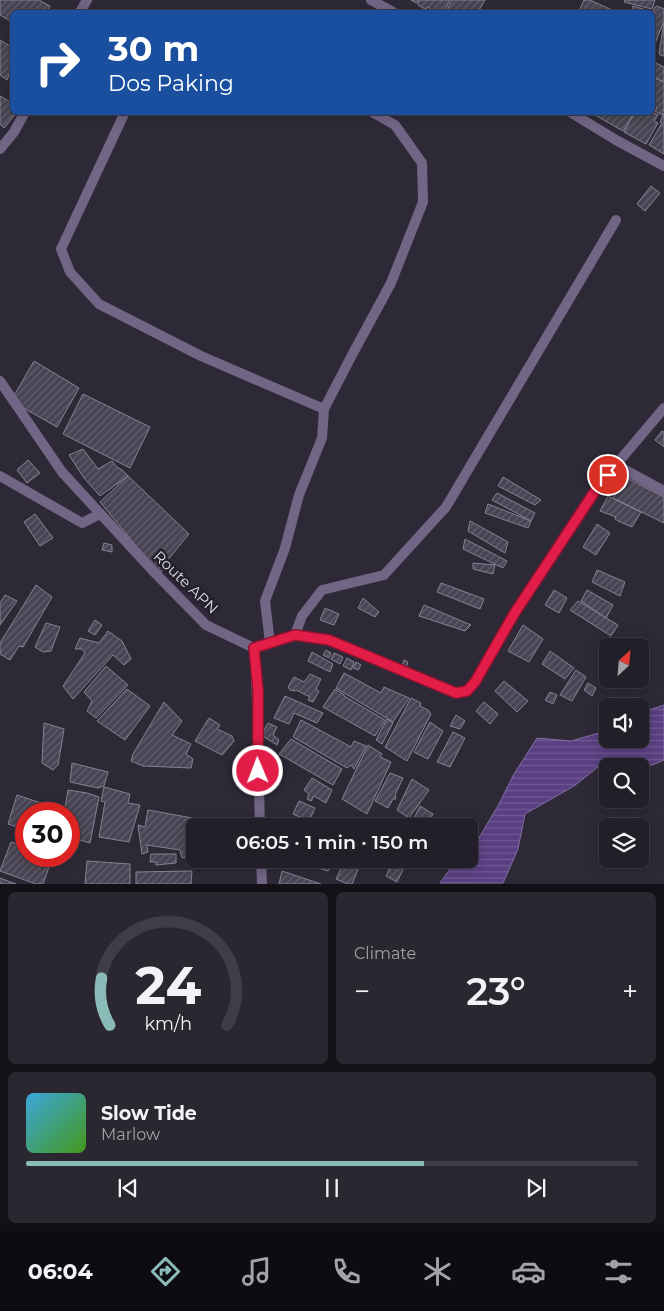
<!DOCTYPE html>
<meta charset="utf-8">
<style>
body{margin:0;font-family:Montserrat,sans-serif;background:#2a2731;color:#f1f3f6;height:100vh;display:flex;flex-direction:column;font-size:19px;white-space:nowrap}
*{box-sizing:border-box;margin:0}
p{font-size:16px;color:#a2a2a8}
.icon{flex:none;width:28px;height:28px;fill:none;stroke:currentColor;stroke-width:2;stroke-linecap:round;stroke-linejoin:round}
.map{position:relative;height:884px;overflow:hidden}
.details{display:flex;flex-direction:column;gap:8px;padding:8px;background:#131117;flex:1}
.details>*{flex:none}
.top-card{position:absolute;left:10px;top:10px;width:645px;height:105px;border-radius:8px;box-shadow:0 2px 12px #0003,0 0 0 1px #3f3d46;background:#1a4fa0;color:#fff;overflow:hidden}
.needle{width:32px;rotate:26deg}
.buttons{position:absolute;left:599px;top:638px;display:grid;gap:10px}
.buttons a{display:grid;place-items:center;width:50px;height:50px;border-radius:8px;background:#221f29;box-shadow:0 2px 12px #0003,0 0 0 1px #3f3d46;font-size:25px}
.speed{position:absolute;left:15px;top:802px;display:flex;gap:10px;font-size:25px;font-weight:700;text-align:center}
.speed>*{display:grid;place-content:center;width:65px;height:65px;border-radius:50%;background:#221f29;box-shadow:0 2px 12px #0003,0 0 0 1px #3f3d46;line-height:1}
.speed .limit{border:8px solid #d22;background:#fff;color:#111}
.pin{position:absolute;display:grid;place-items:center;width:42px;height:42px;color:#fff;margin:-21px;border:2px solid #fff;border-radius:50%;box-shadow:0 1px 5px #0007}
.me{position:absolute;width:55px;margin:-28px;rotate:359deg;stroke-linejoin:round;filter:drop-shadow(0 0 4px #0008)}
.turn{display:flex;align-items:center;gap:18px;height:105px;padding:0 15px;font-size:22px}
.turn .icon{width:65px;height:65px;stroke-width:2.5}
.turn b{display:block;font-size:35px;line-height:42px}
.big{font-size:38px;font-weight:600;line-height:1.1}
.details .card{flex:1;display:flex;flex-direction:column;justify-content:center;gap:8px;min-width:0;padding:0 18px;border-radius:8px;background:#2a2731}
.details .dial{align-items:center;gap:0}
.dial svg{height:130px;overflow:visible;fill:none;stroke:#3f3d46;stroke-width:7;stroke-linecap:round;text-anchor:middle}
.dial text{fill:#f1f3f6;stroke:none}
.song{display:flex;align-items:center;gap:15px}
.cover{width:60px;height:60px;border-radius:8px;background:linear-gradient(135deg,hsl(200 70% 55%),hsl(100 70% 35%))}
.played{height:5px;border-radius:2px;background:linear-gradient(90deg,#8bbbb9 65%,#3f3d46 65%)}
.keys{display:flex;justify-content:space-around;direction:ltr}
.heat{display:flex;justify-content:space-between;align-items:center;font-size:28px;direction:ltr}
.details .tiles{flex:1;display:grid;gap:8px;grid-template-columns:1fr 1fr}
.card:last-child{grid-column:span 2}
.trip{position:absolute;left:186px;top:818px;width:292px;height:50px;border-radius:8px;background:#221f29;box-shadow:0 2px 12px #0003,0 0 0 1px #3f3d46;font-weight:600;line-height:50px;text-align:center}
.menu{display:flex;height:80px;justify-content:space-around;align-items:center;background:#0e0c10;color:#a2a2a8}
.menu .icon{width:35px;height:35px}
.menu .selected{color:#8bbbb9}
.menu b{font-size:22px;color:#f1f3f6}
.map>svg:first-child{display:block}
</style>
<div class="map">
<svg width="664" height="884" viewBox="0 0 664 884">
<defs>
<pattern id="water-rules" width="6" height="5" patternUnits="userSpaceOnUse" patternTransform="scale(1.25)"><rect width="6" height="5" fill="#5a3f82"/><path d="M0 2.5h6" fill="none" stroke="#715a94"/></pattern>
<pattern id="building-hatch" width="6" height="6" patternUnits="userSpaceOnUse" patternTransform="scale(1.25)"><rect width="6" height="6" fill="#494453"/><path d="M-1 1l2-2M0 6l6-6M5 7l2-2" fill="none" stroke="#635e6c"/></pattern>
</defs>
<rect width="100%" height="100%" fill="#2e2937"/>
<!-- water -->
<path fill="url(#water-rules)" stroke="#826ea0" d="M664,705V760L652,765L598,767L574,786L525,814L518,849L503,883H440L456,861L470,859L480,836L499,804L514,774L537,738L571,741L599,733L607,728L608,739H640V713Z"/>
<!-- building -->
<path fill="url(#building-hatch)" stroke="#878292" d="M0,0H39L50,6L47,12H12V22L0,15Z
M411,0H450L444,12H434L431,11L429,7L425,9L418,5V1L416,3Z
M452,0H485L478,12H446Z
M584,0H590L612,10L611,12H584L579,11Z
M625,0H655L652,9L624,2Z
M633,6L653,12L655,7L657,6L664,9V21L652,51V12H632Z
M664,22V56L660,55L659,53Z
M0,40L12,47V68L7,80L0,75Z
M652,61L664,67V82L652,76Z
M652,77L664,82V109L662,115L655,111L657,108L652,105Z
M0,96L12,103V112H17L4,128L0,124Z
M596,112H634L623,131L595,115Z
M635,112H652L658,115L654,121L658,123L646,144L624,132Z
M664,113V154L649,145L662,123L660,122Z
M651,186L660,193L645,211L637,204Z
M34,361L79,388L57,427L11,401Z
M83,394L150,427L130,468L63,434Z
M662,431L664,432V447L655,440Z
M83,449L98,469L112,461L118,468L121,469L128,476L100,496L84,478L69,455Z
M28,460L40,473L27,483L17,470Z
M128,476L189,534L166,562L160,575L100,502Z
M503,477L541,500L535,505L498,486Z
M629,479L664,497V523L613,498L625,480Z
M497,493L535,513L531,521L492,500Z
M608,496L641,512L632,527L618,521L615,519L616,517L600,511Z
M488,504L531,521L528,528L485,513Z
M35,514L53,538L40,546L24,522Z
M470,521L508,542L505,553L468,531Z
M597,524L610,533L596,555L583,547Z
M465,539L507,561L503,568L463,549Z
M104,543L112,545V552L102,550Z
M473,563L495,565L493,574L473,569Z
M597,570L625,582L620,596L592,582Z
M441,583L484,599L480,609L437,592Z
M36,585L52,597L23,647L19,646L10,660L0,654V643Z
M554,590L567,598L559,613L545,605Z
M587,590L613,605L606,618L581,601Z
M5,595L17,601L0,625V603Z
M363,598L379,612L375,617L358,608Z
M578,601L618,625L611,636L570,610Z
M424,605L471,625L465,631L419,616Z
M325,608L339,614L334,625L320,620Z
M95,620L102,625L95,635L88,631Z
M46,623L60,627L51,651L43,652L35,647Z
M523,625L543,639L529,662L508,651Z
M108,631L122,641L131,659L124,665L113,655L73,699L63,686L85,653L82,649H75L80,638L99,643Z
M326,650L331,653L329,658L323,655Z
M550,651L574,668L565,679L542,664Z
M312,652L333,664L330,672L308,661Z
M334,653L343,657L340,664L331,659Z
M347,658L354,662L351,670L343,666Z
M404,660L408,662L406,668L402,665Z
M356,662L361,665L358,670L353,668Z
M106,666L128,685L96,718L87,711L92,701L84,692Z
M576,670L586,677L572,701L560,695Z
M344,673L381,693L384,687L409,698L393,722L336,688Z
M310,674L321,679L316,689L319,691L313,702L308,700L310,697L296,690L295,691L290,690L288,687L294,677L304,682Z
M504,681L528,701L517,712L495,691Z
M588,683L596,688L592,696L584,690Z
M127,689L150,706L125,740L97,721Z
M335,689L344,695V696L385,720L375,736L323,707Z
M550,692L557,695L553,704L545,700Z
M285,696L323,713L317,723L294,713L289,724L274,718Z
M411,698L421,703L420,706L428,710L431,714L407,761L385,747Z
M164,702L182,721L172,735L191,744L186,754L193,759L191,768L143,766L131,761L133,754Z
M484,702L498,714L490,724L476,711Z
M456,715L465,721L460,729L450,726Z
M209,718L220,725L217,729L232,736L234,741L222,755L195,741Z
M387,719L393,723L382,744L376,740Z
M301,720L351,747L354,741L366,746L354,769L351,765L347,768L293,737Z
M430,722L443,731L428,759L414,752Z
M44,723L64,729L58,765L53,770L42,763Z
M268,723L277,727L273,735L279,740L277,745L261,735Z
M453,732L465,738L450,767L437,762Z
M291,739L342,769L333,785L279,754Z
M368,745L382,754L380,757L391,762L367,814L342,799Z
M72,763L108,772L104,786L98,788L70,782Z
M390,773L403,778L395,795L396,799H393L388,808L375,801Z
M312,778L332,790L326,803L314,796L311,801L307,799L309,794L304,790Z
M412,779L429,790L409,818L397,810Z
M104,787L130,794L128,803L140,805L129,842L99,837L105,802L101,801Z
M68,790L87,793L99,797L90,843L69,837V814H64Z
M17,795L59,809L57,814H26V830L8,824Z
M299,801L315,808L309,821L293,814Z
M420,806L433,814L426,826H410Z
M148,810L198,819L197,826H195V840L193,856L182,858L180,850L147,845L148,852L142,854L138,825L145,827Z
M280,820L298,826H277Z
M11,842L26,847V856H53L43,884H36L0,871Z
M151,854H176V863L156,865V862H150Z
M289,859H323V860L332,864L328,871Z
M394,859H408L397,882L386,876Z
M87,861L130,864V884H85Z
M344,862L358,870L352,884H348L336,879Z
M192,871L191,884H136V872Z
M282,871L321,884H279Z
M0,878L16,884H0Z"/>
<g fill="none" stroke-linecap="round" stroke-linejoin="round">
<!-- service -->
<path stroke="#716685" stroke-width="10" d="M125,112L61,249L70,272L99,304L201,356L324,409
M616,465L664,491
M295,635L302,616L322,590L384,575L446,507L616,220
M270,643L265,601L285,548L299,495L322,438L324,409L352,355L391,283L423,202L422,163L395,125L372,112"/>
<!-- minor -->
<path stroke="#716685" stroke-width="10" d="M371,0L393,12
M80,12L87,0
M570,112L616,140L664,166
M0,149L14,132L25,112
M0,381L62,472L154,572L206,625L254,648C259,707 258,767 260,826
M0,476L82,523L100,514
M254,648L295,635L329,640L456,693L467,691L475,682L514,614L599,485L664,408
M261,859L262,884"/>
</g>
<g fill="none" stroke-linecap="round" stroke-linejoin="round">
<!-- route casing -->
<g stroke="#92132f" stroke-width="12">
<path id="route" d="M258,771V690L254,648L295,635L329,640L456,693L467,691L475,682L514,614L599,485L608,475"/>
</g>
<!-- route -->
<use href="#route" stroke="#e11d48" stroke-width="9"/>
</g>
<g text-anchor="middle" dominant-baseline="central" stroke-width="5" stroke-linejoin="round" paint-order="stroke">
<!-- street labels -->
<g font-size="15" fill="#dfdce5" stroke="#24202d">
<text transform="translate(186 582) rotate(44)">Route APN</text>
</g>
</g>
</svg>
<div class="buttons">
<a><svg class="needle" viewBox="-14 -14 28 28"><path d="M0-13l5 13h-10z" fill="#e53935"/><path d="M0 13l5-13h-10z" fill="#a2a2a8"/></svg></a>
<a><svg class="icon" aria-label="sound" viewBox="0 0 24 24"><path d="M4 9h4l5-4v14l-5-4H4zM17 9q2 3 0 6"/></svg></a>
<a><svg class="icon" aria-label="search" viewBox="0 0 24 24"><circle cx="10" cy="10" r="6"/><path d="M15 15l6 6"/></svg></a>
<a><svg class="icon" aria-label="layers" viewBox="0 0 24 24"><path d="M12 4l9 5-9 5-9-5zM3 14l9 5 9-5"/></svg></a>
</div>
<div class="speed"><div class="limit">30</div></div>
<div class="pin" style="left:608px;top:475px;background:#d93025"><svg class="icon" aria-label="arrive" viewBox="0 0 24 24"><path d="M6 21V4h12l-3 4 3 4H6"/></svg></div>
<svg class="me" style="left:258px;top:771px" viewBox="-20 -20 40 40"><circle r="17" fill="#e11d48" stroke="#fff" stroke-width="3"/><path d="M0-11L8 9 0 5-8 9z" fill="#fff"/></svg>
<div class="trip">06:05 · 1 min · 150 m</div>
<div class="top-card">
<div class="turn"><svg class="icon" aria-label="right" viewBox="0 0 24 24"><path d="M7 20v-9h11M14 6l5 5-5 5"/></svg><div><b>30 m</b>Dos Paking</div></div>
</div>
</div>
<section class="details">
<div class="tiles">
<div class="card dial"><svg viewBox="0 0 100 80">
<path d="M14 69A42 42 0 1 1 86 69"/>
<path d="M14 69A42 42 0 0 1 9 40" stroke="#8bbbb9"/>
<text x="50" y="56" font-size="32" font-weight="700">24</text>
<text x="50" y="72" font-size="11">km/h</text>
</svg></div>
<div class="card"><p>Climate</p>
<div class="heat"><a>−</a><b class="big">23°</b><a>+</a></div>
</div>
<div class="card">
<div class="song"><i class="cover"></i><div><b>Slow Tide</b><p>Marlow</p></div></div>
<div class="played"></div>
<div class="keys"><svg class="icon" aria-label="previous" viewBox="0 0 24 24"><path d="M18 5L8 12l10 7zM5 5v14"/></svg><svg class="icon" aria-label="pause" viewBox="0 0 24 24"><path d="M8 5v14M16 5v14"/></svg><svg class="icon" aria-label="next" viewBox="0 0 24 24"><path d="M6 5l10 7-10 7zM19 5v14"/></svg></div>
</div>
</div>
</section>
<nav class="menu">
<b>06:04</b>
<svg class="icon selected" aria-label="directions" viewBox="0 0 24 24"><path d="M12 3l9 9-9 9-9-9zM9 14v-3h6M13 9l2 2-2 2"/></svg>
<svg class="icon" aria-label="music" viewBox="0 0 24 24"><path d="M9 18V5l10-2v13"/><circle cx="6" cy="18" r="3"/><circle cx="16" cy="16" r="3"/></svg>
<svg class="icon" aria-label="phone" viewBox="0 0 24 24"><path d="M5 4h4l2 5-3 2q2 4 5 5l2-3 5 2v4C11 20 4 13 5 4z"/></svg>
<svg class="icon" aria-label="climate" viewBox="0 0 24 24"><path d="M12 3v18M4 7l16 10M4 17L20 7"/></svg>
<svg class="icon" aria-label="car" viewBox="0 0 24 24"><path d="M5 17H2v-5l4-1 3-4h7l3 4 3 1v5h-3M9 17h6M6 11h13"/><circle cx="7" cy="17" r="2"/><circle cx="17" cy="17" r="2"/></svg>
<svg class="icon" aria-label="filters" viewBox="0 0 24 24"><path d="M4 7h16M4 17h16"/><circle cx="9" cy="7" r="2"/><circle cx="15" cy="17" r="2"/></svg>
</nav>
